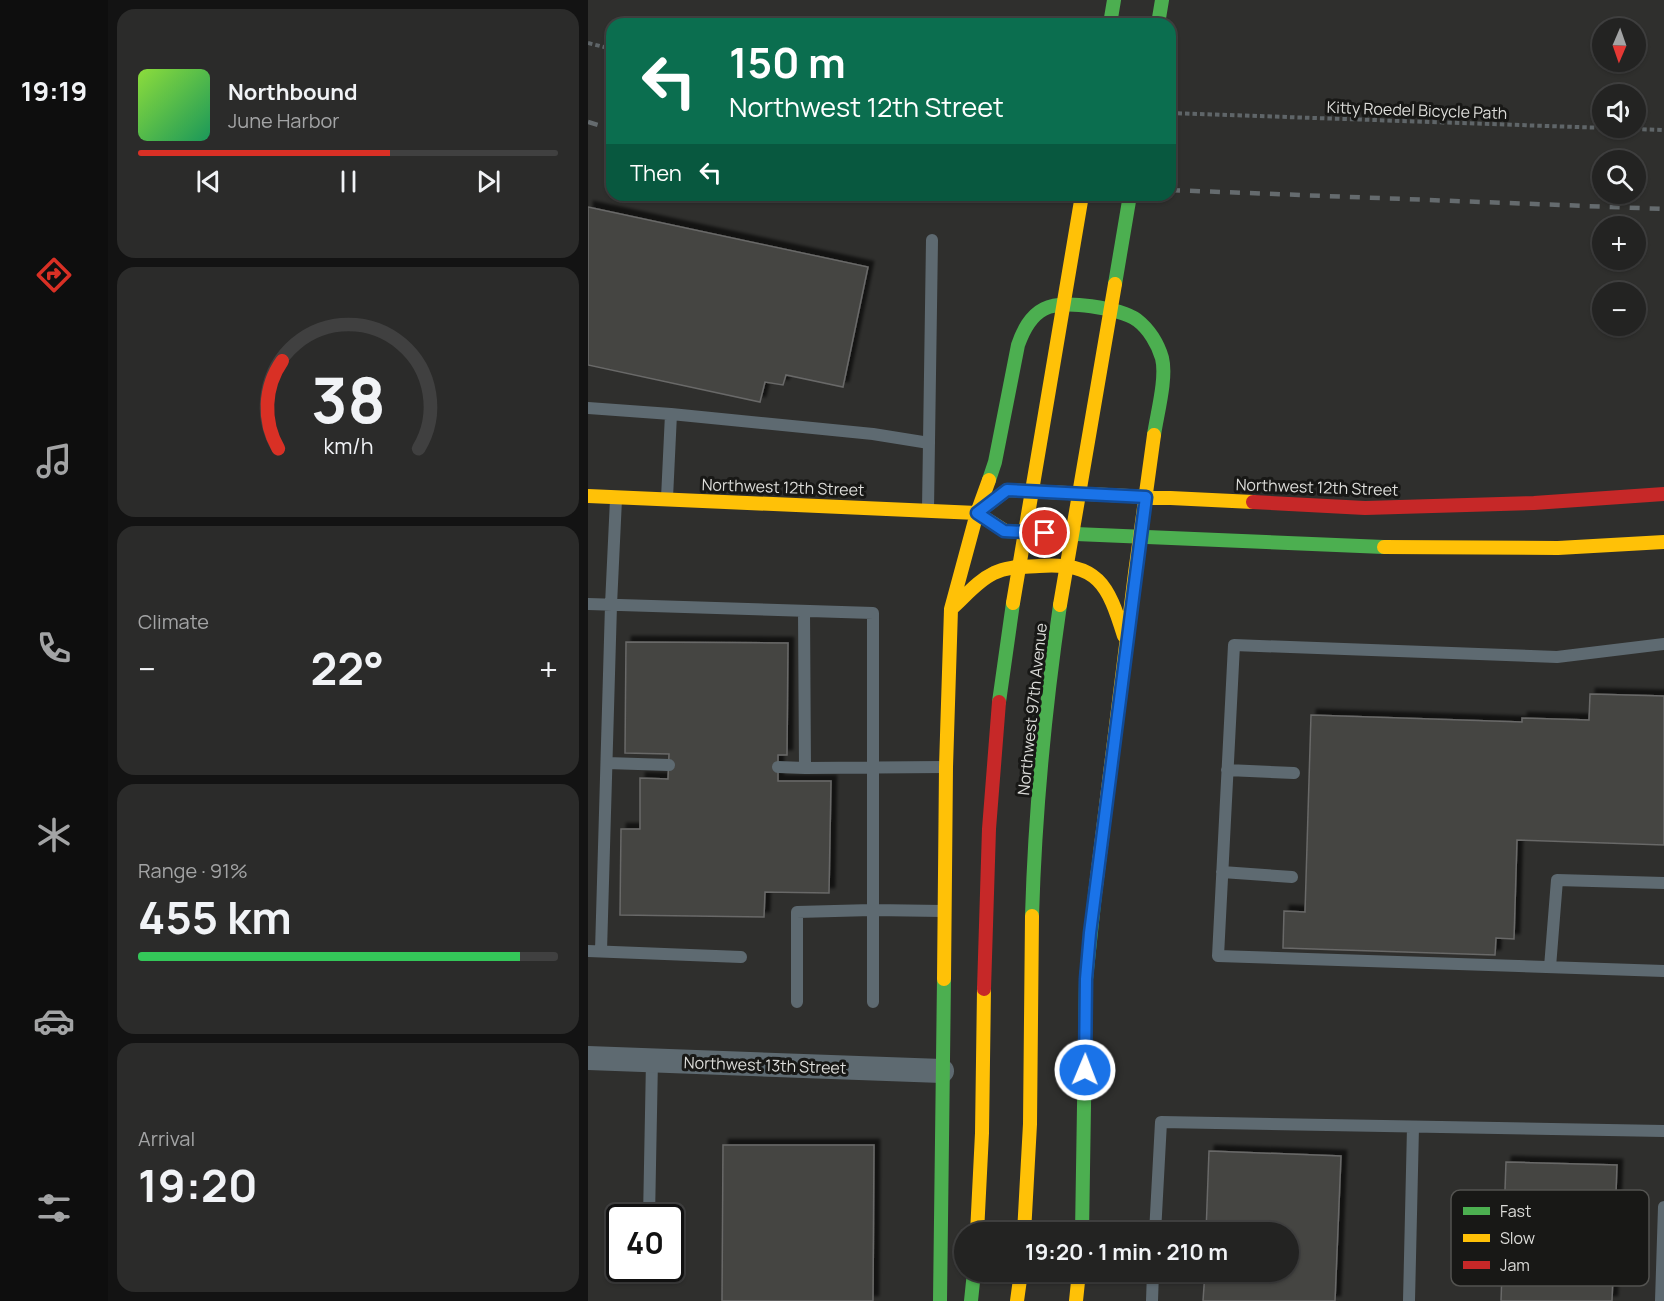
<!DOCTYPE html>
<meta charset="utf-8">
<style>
body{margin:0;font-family:Manrope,sans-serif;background:#2b2b2a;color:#f1f3f6;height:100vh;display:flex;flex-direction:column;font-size:22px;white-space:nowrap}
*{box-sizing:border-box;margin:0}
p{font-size:20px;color:#a3a4a5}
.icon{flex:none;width:33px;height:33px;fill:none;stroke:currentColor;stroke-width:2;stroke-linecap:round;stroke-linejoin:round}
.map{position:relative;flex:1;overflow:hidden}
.details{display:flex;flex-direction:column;gap:9px;padding:9px;background:#131313;width:480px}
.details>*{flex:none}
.top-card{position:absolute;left:18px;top:18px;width:570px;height:183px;border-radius:18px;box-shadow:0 2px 4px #0004,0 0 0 2px #404040;background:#0b6e4f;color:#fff;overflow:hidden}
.needle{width:39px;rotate:182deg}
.tools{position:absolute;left:1004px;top:18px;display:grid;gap:12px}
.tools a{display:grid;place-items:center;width:54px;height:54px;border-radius:50%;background:#232322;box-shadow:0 2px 4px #0004,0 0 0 2px #404040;font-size:30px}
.speed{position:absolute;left:18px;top:1204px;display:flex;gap:12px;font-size:30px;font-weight:700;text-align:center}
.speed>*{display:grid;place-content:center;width:78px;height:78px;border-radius:50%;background:#232322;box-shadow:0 2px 4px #0004,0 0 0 2px #404040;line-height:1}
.speed .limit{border:3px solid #111;border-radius:9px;background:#fff;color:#111}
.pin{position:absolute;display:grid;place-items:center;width:51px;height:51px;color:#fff;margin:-26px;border:3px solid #fff;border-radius:50%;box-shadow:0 2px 6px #0007}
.me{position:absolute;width:66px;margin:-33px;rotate:1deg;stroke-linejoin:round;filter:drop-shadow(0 0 4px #0008)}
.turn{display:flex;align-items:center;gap:21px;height:126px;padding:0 24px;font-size:27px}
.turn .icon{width:78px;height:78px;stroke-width:2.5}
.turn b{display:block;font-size:42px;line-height:51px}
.then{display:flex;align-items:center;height:57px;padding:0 24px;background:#0003;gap:12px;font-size:22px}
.big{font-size:45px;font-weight:700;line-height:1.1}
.details .widget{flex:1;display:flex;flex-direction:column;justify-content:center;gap:9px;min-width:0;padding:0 21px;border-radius:18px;background:#2b2b2a}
.details .dial{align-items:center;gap:0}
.dial svg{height:156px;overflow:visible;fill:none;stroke:#404040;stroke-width:7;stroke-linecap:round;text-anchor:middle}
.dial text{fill:#f1f3f6;stroke:none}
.song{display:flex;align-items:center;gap:18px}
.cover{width:72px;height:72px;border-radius:9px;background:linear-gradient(135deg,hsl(90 70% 55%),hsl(150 70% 35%))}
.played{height:6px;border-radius:3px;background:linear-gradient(90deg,#d93025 60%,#404040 60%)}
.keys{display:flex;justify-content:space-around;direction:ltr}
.heat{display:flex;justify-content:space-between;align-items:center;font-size:33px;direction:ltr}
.charge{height:9px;border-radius:4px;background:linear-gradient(90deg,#34c759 91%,#404040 0)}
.trip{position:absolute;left:366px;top:1222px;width:345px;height:60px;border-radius:30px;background:#232322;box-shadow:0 2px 4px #0004,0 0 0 2px #404040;font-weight:700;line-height:60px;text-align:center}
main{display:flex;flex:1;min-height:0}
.dock{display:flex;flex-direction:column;width:108px;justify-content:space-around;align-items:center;background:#0e0e0e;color:#a3a4a5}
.dock .icon{width:42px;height:42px}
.dock .current{color:#d93025}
.dock b{font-size:27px;color:#f1f3f6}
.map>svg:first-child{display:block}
</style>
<main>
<nav class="dock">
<b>19:19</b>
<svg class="icon current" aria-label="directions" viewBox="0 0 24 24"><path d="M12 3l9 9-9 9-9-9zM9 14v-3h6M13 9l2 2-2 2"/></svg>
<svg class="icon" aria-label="music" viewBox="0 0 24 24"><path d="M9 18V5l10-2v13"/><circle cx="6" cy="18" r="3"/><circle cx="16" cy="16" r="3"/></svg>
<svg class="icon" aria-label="phone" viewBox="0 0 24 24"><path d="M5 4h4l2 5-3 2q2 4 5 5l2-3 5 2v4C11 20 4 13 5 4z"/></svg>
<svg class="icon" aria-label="climate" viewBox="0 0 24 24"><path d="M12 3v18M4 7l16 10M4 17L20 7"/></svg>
<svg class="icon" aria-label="car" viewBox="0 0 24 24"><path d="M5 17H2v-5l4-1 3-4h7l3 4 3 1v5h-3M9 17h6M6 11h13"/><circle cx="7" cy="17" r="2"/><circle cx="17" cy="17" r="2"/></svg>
<svg class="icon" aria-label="filters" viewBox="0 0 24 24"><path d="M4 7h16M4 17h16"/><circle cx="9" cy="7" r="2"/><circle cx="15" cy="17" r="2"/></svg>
</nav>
<section class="details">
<div class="widget">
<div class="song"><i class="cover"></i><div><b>Northbound</b><p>June Harbor</p></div></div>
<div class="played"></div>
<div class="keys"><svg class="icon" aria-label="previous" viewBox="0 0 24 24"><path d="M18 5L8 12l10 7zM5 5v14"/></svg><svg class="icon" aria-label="pause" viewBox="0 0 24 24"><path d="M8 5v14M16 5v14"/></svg><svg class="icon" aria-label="next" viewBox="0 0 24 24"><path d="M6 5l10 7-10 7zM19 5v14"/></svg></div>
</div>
<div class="widget dial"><svg viewBox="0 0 100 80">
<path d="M14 69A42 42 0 1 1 86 69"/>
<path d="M14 69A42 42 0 0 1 16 24" stroke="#d93025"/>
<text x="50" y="56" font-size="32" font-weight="700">38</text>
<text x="50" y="72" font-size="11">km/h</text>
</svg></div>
<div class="widget"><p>Climate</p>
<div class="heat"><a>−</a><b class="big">22°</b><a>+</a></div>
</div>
<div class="widget"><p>Range · 91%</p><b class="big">455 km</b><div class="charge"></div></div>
<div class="widget"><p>Arrival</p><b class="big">19:20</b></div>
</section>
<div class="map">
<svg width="1076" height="1301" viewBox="0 0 1076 1301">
<defs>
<filter id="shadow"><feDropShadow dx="5.5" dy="-5.5" stdDeviation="1.5" flood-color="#0009"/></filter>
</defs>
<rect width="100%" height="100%" fill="#2f2f2d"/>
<!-- building -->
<path fill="#444442" stroke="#696968" stroke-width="1.5" filter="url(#shadow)" d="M0,207L280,267L255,387L198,375L195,385L177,382L172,402L0,365Z
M38,642L200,643L199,755H190V781H243L241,893L177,892L176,917L32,915L33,829H52V778L80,779L81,754L37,753Z
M1002,694L1076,696V845L929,840L926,939L908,938L907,955L695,948L696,911L717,912L723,715L934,722V718L1001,720Z
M135,1145H286L285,1301H134Z
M621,1151L753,1156L747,1301H615L617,1272H700V1233H618Z
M918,1162L1029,1165L1024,1301H913Z"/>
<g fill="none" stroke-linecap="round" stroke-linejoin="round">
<!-- path -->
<path stroke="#5f6568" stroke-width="4" stroke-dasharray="4.5 3" stroke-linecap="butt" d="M0,43L24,49
M582,113L1076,130"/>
<!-- lane -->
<path stroke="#5e6a71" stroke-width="12" d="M0,408L83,414L79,498
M83,414L285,434L341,443
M340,509L344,240
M0,604L285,613V1002
M216,611L217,768L357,767
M1076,644L969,657L646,645L630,956L1076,971
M19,763L81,765
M190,767L217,768
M639,770L706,773
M634,872L704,877
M0,951L153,957
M13,951L23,605L28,499
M962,967L969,880L1076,883
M209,1002V912L284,910L355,911
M61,1218L64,1060
M567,1233L573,1122L1076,1131
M61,1277V1269
M564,1301L565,1272
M821,1301L825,1127
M1073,1301L1076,1207"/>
<!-- street -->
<path stroke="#5e6a71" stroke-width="24" d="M0,1058L354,1071"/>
<!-- fast -->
<path stroke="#4caf50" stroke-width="14" d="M522,24L526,0
M570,24L574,0
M401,480L407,462L430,345C435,331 442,316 456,309C475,299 532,308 549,320C561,329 570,344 574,358C579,378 569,414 566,435
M417,531L796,547
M411,702L425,603
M444,916C447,812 457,708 472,605
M494,1233L498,979L507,894
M352,1301L356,979
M383,1301L386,1272"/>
<!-- slow -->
<path stroke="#ffc107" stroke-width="14" d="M0,496L389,513L417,531
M389,513L419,490L665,502
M796,547L970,548L1076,542
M363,609C377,597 389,581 406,573C420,566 436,567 451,566C510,562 520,584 536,636
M507,894L547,573L566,435
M356,979L358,767L363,609L389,513L401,480
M389,1233L394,1133L396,989
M436,1233L442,1124L444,916
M429,1301L433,1272
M488,1301L491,1272"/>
<!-- jam -->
<path stroke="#c62828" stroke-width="14" d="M665,502L777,508L946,503L1076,494
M396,989L401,829L411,702"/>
<!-- rail -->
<path stroke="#656b6e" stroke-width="4.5" stroke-dasharray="10 10" stroke-linecap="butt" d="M0,122L24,129
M582,190L1076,209"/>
<!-- fast-bridge -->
<path stroke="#4caf50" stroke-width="14" d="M527,284L542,195"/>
<!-- slow-bridge -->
<path stroke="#ffc107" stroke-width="14" d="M425,603L494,195
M472,605L527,284"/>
</g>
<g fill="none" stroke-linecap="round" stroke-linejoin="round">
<!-- route casing -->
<g stroke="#114b97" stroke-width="15">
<path id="route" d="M457,533L416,531L389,513L419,490L558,497L502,933L498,979L497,1070"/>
</g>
<!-- route -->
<use href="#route" stroke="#1a73e8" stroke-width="10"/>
</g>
<g text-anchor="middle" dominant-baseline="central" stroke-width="6" stroke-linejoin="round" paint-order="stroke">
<!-- street labels -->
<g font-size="16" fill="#dcdcd9" stroke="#181816">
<text transform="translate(829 110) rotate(2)">Kitty Roedel Bicycle Path</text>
<text transform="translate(195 487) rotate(2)">Northwest 12th Street</text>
<text transform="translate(729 487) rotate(2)">Northwest 12th Street</text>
<text transform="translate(444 709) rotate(-84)">Northwest 97th Avenue</text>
<text transform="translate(177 1065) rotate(2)">Northwest 13th Street</text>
</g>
</g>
<!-- legend -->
<rect x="863" y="1190" width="198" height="96" rx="9" fill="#181816" stroke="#535350" stroke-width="1.5"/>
<rect x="875" y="1207" width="27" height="8" fill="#4caf50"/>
<rect x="875" y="1234" width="27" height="8" fill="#ffc107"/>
<rect x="875" y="1261" width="27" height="8" fill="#c62828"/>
<g font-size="16" fill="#dcdcd9">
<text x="912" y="1217">Fast</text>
<text x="912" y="1244">Slow</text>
<text x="912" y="1271">Jam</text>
</g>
</svg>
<div class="tools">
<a><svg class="needle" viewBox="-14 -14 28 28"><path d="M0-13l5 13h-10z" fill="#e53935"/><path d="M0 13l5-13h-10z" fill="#a3a4a5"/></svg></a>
<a><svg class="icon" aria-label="sound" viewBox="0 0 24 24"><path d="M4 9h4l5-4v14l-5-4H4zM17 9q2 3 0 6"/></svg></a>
<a><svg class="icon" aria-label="search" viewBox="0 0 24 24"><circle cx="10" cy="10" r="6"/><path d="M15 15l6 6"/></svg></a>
<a>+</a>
<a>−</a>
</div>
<div class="speed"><div class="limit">40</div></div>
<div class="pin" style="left:457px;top:533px;background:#d93025"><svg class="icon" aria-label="arrive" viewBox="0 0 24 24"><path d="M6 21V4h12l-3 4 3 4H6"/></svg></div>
<svg class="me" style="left:497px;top:1070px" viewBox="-20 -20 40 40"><circle r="17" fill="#1a73e8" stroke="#fff" stroke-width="3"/><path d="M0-11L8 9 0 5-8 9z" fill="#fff"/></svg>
<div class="trip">19:20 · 1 min · 210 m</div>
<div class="top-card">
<div class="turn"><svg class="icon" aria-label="left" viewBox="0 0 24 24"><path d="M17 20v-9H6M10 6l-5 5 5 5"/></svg><div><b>150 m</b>Northwest 12th Street</div></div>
<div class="then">Then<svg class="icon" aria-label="left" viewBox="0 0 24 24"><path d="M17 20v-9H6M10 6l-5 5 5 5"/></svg></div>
</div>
</div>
</main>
